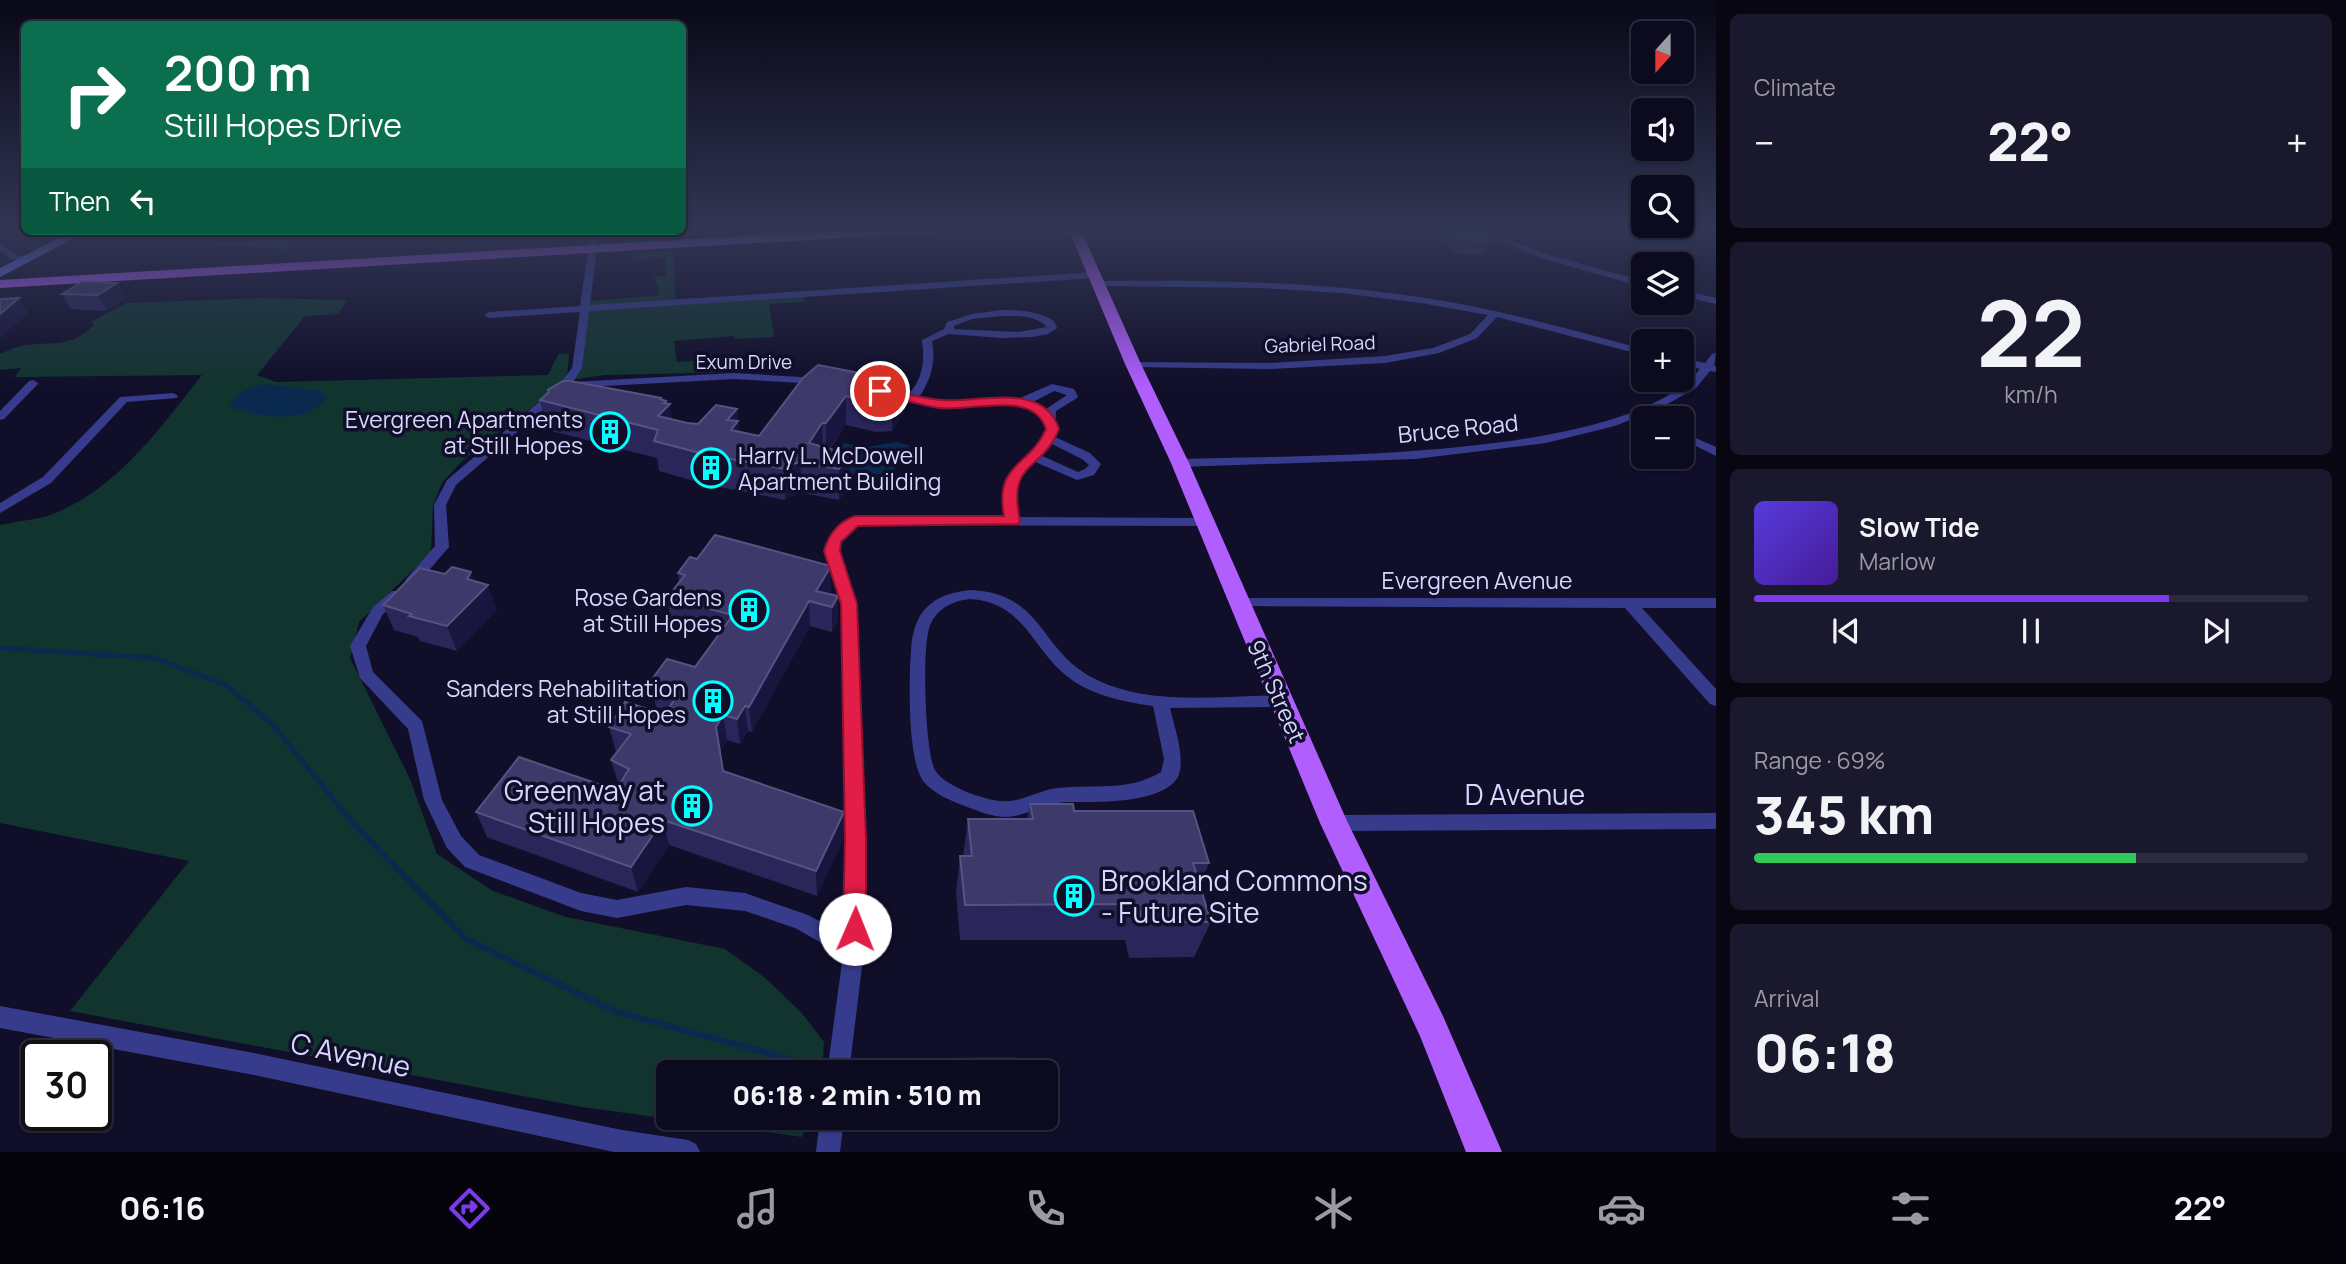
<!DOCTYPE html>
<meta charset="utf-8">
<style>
body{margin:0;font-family:Manrope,sans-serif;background:#1a182c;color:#f1f3f6;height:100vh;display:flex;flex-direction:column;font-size:26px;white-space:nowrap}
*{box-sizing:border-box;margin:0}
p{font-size:23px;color:#9a9aa4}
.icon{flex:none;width:38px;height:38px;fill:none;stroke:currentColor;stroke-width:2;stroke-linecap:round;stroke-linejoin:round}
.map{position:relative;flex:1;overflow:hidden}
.drawer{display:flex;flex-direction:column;gap:14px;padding:14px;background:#070611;width:630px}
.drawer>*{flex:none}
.guide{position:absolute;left:21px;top:21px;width:665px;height:214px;border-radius:10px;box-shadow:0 2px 5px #0004,0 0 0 2px #2c2b3d;background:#0b6e4f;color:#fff;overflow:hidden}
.needle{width:46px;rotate:201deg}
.controls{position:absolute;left:1631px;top:21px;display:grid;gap:14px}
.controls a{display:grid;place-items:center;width:63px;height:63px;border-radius:10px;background:#0c0a1f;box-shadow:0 2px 5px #0004,0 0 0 2px #2c2b3d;font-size:35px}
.speed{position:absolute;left:21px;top:1040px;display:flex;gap:14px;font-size:35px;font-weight:700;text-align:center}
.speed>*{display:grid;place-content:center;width:91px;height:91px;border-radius:50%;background:#0c0a1f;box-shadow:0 2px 5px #0004,0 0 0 2px #2c2b3d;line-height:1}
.speed .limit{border:4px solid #111;border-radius:10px;background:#fff;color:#111}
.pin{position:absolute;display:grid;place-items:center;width:60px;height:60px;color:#fff;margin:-30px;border:4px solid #fff;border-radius:50%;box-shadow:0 2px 7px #0007}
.me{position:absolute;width:77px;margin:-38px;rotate:1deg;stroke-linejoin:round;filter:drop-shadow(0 0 5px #0008)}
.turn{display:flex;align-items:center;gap:24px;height:147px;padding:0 28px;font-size:32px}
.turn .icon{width:91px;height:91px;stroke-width:2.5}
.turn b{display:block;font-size:49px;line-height:60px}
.then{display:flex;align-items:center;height:66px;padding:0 28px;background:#0003;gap:14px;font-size:26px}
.big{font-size:52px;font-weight:800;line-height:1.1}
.drawer .widget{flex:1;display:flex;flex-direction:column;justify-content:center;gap:10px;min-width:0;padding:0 24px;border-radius:10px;background:#1a182c}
.drawer .dial{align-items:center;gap:0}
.dial b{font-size:91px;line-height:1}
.song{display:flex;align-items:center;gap:21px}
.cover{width:84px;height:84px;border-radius:10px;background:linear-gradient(135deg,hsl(250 70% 55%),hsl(260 70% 35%))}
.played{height:7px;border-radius:4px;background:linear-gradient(90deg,#7c3aed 75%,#2c2b3d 75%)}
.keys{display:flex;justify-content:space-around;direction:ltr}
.heat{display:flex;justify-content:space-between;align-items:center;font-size:38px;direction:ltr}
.charge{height:10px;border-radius:5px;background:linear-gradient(90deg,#34c759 69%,#2c2b3d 0)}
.trip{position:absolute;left:656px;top:1060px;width:402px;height:70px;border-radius:10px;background:#0c0a1f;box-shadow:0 2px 5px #0004,0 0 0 2px #2c2b3d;font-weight:800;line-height:70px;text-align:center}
.tabs{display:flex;height:112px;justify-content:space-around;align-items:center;background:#05040c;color:#9a9aa4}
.tabs .icon{width:49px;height:49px}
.tabs .selected{color:#7c3aed}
.tabs b{font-size:32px;color:#f1f3f6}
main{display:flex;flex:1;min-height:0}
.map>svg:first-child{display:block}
</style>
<main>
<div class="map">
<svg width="1716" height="1152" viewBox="0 0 1716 1152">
<rect width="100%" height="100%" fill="#100e29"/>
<!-- green -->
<path fill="#11342f" d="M237,231H313L286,249L215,245Z
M674,251L675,299L802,295L805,302L769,304L774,337L735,339L734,336L674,341L677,362L724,359L741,372L605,375L570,380L588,301L660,295L654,277L666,276V258L633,260L634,254Z
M261,298L347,300L338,314L305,316L257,375L276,382L548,375L559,353L569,354L567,377L558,387L461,462L442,483L433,506L431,553L359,622L350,658L410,779L437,854L493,891L566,917L725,949L764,977L801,1012L824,1042L822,1073H668V1118H810L802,1137L582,1107L70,1011L189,861L0,823V525C17,521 37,520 53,514C117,489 161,427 202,375L15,377L21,368L0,370V354C7,351 14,347 21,346C51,340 72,350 94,324L91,322L126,303Z"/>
<!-- water -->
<path fill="#09294e" d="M265,384L320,391L327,397C305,427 259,416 230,407C234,393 251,386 265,384Z
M896,442L908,445L913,452C892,477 879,476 849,474L836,451L844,443L867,447Z"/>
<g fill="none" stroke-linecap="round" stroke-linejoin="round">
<!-- stream-far1 -->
<path stroke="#09294e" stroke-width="5" d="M0,648L155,658L226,685L272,724L353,823"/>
<!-- stream -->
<path stroke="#09294e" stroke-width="6" d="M351,821L466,939L617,1012L807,1064L822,1063
M861,1062L1015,1060"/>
<!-- street -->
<path fill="#363c8b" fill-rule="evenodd" d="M1466,228H1478L1550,255L1643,281V287L1544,259Z
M591,231H599L590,305L1095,272L1099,275L1095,278L589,311L582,368L573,382L734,373L818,378L823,381L818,384L734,379L568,388L456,485L446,505L449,547L417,584H407L405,581L407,578L435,546L434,505L447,480L560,384L572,368L580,312L489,318L484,315L489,312L580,306Z
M0,243L17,255L31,259L27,262L11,259L0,250Z
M1099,281C1206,280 1313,281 1419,297C1495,308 1569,329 1643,349V355L1497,317L1477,338L1439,353L1385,363L1269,369L1133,367L1129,366V362L1269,363L1385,356L1433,348L1470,334L1488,315L1421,303L1341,293L1260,288L1096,286V282Z
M1682,290L1716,298V304L1682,296Z
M1001,310C1020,310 1038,311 1054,321L1057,328L1048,334L1032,337L1002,338L949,334L932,341C936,362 931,380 919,397L967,402L1003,397L1020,398L1052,384L1074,389L1078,396L1077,398L1056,411L1055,437L1090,453L1101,464L1094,475L1077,480L1033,461C1016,476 1013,496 1018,517L1203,518L1210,522L1203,526L858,525L845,536L839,550L856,604L865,859L864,950L849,1073H827L843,955L795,928L745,911L686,905L617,918L581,911L465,867L447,848L424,800L408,729L360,678L350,646L373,607L392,591H402L404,594L402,597L383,614L366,646L373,672L422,721L442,800L461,836L479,855L581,893L617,900L686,887L745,893L808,915L844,934L847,859L842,604L825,550C830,535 840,522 855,517H1005C993,459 1049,453 1046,426C1042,392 975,409 953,408C934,407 896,403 882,392L887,389L908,394C923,380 925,360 922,340L944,329L947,322L972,314ZM1001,316C1017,316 1036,315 1047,327L1018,332L954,329V326L972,319ZM1054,391L1067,395L1046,409L1033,402ZM1052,444L1082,459L1089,465L1085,469L1078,472L1040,455Z
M1716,353L1714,366H1716V372L1710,371L1696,388L1662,407L1615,426L1546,443L1415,459L1180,467L1174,463L1180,459C1298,455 1625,462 1700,369L1682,364V358L1705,363L1712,354Z
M33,380L38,383L37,385L4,419L0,420V411L29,381Z
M173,393L178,396L177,398L127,402L51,483L0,513V503L43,477L120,397Z
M1682,432L1716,447V456L1682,439Z
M970,590C1043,593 1038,648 1091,677C1147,707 1220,696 1281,695L1287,697L1289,701L1287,705L1281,707L1170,708C1174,726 1188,764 1176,780C1157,804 1096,802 1068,802C1046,802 1028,816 1006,817C992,817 978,811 965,806C951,801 934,794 924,782C907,761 909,679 911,651C913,612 931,594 970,590ZM970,599C1026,602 1032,652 1072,680C1095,696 1125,702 1153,706L1164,759L1161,772C1128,792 1095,784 1058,788C1038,790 1021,803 1001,801C984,800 944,786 935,770C925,753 921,640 931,623C939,607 954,601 970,599Z
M1238,598H1716V608H1642L1716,689V706L1710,704L1625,608L1233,606L1231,603Z
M1716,813V829L1334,831L1328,828L1325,823L1328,818L1334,815Z
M0,1006L254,1053L622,1130L688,1140L696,1144L700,1152H614L254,1075L0,1028Z
M820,1118H844L840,1152H816Z"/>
<!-- secondary -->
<path fill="#6e7aff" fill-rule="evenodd" d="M73,231H88L0,277V268Z"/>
<!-- primary -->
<path fill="#b15eff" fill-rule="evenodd" d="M878,228H948L942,232L0,288V280Z
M1068,228H1080L1141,364L1189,463L1347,821L1443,1016L1502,1152H1466L1420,1036L1320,823L1171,463L1125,364Z"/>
</g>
<!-- wall -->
<path fill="#2b2659" d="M1433,228H1475L1490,241L1484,255H1458L1432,232Z
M617,231H634V237L618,238Z
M117,283L125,298L107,311L71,309L62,294Z
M803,378L906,382L905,411L892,431L876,432L846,425L830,449L849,454L850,485L839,500L802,493L788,497L785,500L704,484L659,471L657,458L547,430L540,400H662L666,401L672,419L698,424L737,409L739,432L759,436Z
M697,559L831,566V591L829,594L838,621L832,632L810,626L752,732L748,731L740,744L727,740L720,752L723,771L844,837L817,896L669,845L638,892L487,837L476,812L616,790L619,786L611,760L617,752H616L609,727L665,714L667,710L656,707L650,682L695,667L718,636L671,623L667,598L679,582L678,573Z
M474,581L497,610L457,651L420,641L418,637L394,630L383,605Z
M1030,804L1074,811L1209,863L1200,885L1211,922L1194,957L1129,958L1125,940H960L956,893L960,856H963L968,819H1027Z"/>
<!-- shaded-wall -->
<path fill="#18153e" d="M117,283L125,298L107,311L98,295Z
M19,298L28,313L0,339V314Z
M906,382L905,411L892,431V401Z
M846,396V425L826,453V423Z
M661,398L663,411L664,403L666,401L667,407L670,404L674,434L658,416L660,399Z
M737,409L741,451L734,460L727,420Z
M822,423L823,453L809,443Z
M849,454L850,485L839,500V469Z
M800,462L802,493L788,497L785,500L784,469L786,466Z
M831,566V591L823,605L816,591Z
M471,572L479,594L488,585L497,610L457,651L447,626L467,579Z
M838,596V621L832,632V607Z
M809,601L810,626L752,732L749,707Z
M745,706L748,731L740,744L737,719Z
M723,715L727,740L720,752L716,727Z
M844,812V837L817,896L816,871Z
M663,820L669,845L638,892L631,867Z"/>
<!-- building -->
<path fill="#3d396a" stroke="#565282" stroke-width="2" d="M1450,228H1475L1490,241L1464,240Z
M82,282L117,283L98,295L62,294Z
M19,298L0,314V299Z
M818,365L906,382L892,401L877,402L846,396L826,423H822L809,443L849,454L839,469L800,462L786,466L784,469L700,453L654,441L658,430L540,400L549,392L548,390L563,381H570L661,398L660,399L666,401L664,403L670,404L658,416L687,423L698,424L716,405L737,409L727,420L738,421L731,430L759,436L803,378Z
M715,535L831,566L816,591L838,596L832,607L809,601L749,707L745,706L737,719L723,715L716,727L723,771L844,812L816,871L663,820L631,867L476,812L519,757L616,790L629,769L611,760L631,734L609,727L625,702L665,714L680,691L650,682L667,659L695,667L733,615L667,598L685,575L678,573L690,557L697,559Z
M452,567L471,572L467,579L488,585L447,626L409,616L412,614L383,605L420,568L445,574Z
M1030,804H1073L1074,811H1193L1209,863H1193L1211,922H1142L1138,904L965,905L960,856H972L968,819H1033Z"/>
<!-- sky -->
<linearGradient id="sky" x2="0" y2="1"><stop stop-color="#090817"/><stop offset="0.59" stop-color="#313654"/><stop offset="1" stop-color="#313654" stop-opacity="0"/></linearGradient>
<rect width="1716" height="389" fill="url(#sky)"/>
<!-- route -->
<path fill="#e11d48" stroke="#92132f" stroke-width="2" d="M880,387C901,392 922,399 943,400C979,403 1044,381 1059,429C1041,474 1007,459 1020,521L1018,524L858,526L841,542L840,551L857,604L866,839V929L863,937L855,940L847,937L843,929L845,839L841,604L824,551C828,535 839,521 855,516H1004C994,462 1030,467 1046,429C1034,389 970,412 940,408C919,405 897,398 876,393V388Z"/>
<!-- icons -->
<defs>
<g id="building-ring" transform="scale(2.0125)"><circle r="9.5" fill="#100e29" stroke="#03fffd" stroke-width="1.5"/><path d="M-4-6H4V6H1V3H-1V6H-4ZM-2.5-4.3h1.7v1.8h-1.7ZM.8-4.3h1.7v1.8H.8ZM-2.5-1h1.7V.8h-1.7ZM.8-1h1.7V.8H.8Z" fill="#03fffd"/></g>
</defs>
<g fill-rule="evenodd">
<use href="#building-ring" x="610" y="432"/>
<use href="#building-ring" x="711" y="468"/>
<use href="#building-ring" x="749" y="610"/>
<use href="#building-ring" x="713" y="701"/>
<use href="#building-ring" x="692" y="806"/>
<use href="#building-ring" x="1074" y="896"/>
</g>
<g text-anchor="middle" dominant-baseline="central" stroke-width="7" stroke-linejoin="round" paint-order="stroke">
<!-- far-street labels -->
<g font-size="19" fill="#d7d7ff" stroke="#100e29">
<text transform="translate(1320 344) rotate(-2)">Gabriel Road</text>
<text x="744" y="362">Exum Drive</text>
</g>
<!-- poi labels -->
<g font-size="23" fill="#d7d7ff" stroke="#100e29" text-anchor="end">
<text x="583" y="419">Evergreen Apartments<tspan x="583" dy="26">at Still Hopes</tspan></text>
<text x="738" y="455" text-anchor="start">Harry L. McDowell<tspan x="738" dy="26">Apartment Building</tspan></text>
<text x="722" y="597">Rose Gardens<tspan x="722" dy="26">at Still Hopes</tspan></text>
<text x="686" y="688">Sanders Rehabilitation<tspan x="686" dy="26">at Still Hopes</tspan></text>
</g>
<!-- street labels -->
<g font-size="23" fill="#d7d7ff" stroke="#100e29">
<text transform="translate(1458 428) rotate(-6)">Bruce Road</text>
<text x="1477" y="580">Evergreen Avenue</text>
<text transform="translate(1277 691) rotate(66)">9th Street</text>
</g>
<!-- near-poi labels -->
<g font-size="28" fill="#d7d7ff" stroke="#100e29" text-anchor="end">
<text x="665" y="790">Greenway at<tspan x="665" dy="32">Still Hopes</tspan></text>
<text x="1101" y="880" text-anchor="start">Brookland Commons<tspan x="1101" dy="32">- Future Site</tspan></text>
</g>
<!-- near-street labels -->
<g font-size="28" fill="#d7d7ff" stroke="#100e29">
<text x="1525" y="794">D Avenue</text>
<text transform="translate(351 1054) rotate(12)">C Avenue</text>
</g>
</g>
</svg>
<div class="controls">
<a><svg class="needle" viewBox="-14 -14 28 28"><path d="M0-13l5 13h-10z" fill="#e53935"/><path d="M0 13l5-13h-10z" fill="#9a9aa4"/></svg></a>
<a><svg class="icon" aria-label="sound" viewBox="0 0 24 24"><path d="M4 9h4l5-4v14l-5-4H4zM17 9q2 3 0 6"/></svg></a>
<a><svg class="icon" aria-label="search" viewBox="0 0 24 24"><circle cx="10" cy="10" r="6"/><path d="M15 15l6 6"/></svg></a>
<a><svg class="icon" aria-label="layers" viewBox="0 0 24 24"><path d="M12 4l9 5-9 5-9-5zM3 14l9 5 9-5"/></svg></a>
<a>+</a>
<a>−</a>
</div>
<div class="speed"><div class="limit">30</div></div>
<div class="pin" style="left:880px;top:391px;background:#d93025"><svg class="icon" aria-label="arrive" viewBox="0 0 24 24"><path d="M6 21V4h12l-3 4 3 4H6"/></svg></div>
<svg class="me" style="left:855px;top:929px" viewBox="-20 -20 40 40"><circle r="19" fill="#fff"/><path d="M0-13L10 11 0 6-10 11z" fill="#e11d48"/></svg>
<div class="trip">06:18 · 2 min · 510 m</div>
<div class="guide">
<div class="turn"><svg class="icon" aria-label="right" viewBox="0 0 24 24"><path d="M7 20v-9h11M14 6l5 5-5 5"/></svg><div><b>200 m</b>Still Hopes Drive</div></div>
<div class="then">Then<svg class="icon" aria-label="left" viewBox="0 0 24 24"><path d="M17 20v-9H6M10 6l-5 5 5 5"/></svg></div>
</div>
</div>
<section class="drawer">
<div class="widget"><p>Climate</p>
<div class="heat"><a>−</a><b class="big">22°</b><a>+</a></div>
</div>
<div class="widget dial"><b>22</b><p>km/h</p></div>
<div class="widget">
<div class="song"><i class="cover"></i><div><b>Slow Tide</b><p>Marlow</p></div></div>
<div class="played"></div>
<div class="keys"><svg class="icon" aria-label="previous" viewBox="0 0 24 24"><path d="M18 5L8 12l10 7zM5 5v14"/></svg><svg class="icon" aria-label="pause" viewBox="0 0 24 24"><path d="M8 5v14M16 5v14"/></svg><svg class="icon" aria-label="next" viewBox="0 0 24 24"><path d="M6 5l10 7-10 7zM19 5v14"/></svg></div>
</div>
<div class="widget"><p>Range · 69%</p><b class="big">345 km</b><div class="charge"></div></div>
<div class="widget"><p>Arrival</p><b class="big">06:18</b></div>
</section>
</main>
<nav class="tabs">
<b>06:16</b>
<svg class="icon selected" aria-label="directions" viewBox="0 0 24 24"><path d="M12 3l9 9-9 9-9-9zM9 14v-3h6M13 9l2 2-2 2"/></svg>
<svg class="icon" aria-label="music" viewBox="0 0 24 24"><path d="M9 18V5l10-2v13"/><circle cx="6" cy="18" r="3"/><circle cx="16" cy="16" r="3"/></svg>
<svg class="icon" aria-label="phone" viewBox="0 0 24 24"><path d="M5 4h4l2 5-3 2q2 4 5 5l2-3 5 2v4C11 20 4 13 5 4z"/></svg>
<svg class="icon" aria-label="climate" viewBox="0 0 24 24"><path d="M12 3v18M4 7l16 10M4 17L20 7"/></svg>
<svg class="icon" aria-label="car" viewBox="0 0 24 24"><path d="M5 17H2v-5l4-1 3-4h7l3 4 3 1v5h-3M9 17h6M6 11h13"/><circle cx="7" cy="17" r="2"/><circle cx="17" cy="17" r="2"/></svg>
<svg class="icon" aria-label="filters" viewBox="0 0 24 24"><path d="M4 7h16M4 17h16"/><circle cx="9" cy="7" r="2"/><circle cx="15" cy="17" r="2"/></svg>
<b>22°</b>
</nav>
